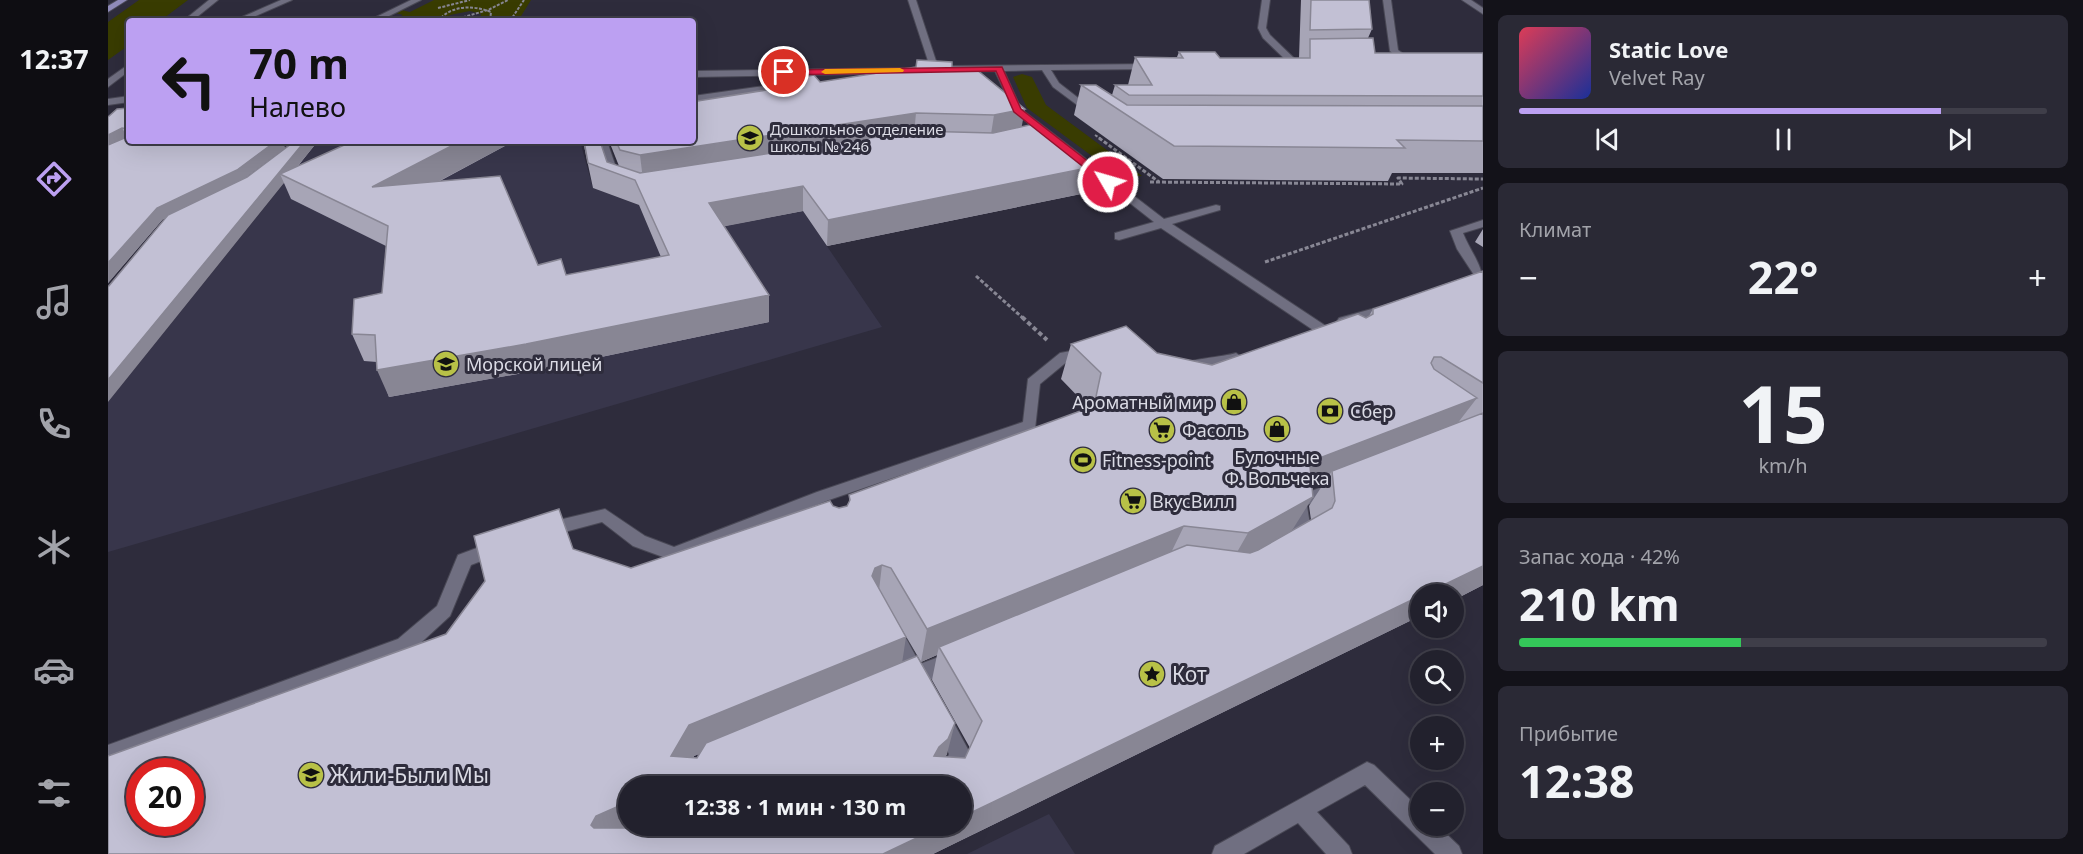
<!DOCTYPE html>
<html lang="ru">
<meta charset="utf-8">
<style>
body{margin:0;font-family:"Noto Sans",sans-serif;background:#2a2935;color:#f1f3f6;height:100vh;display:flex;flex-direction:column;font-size:22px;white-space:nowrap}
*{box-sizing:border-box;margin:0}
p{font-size:20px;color:#a2a3aa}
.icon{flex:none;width:33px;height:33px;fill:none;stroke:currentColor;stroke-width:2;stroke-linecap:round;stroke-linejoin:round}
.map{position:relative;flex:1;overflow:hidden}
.side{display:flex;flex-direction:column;gap:15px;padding:15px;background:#131219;width:600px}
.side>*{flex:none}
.guide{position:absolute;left:18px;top:18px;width:570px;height:126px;border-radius:6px;box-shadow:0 6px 24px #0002,0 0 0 2px #3f3e49;background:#bca0f2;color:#111;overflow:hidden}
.tools{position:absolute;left:1302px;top:584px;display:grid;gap:12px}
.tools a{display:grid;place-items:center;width:54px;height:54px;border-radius:50%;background:#22212d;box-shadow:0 6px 24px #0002,0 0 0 2px #3f3e49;font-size:30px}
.speed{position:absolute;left:18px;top:758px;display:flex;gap:12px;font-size:30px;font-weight:700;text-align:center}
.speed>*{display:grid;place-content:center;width:78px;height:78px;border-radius:50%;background:#22212d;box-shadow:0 6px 24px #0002,0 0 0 2px #3f3e49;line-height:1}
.speed .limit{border:9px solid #d22;background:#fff;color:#111}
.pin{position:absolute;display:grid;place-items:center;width:51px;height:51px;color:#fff;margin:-26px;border:3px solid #fff;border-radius:50%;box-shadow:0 2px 6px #0007}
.me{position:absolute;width:66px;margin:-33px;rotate:308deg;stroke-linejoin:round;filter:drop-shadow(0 0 4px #0008)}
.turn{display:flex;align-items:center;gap:21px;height:126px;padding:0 24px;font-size:27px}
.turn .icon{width:78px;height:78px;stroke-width:2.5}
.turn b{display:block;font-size:42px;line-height:51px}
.big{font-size:45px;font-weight:700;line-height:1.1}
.side .widget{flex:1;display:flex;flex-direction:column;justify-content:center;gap:9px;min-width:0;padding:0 21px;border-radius:9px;background:#2a2935}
.side .dial{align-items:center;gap:0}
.dial b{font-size:78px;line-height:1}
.song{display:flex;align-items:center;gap:18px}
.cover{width:72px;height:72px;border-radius:9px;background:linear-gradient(135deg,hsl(350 70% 55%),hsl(230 70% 35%))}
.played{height:6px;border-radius:3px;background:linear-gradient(90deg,#bca0f2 80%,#3f3e49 80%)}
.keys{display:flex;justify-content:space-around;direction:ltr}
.heat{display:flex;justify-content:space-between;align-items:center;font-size:33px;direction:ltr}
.charge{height:9px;border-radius:4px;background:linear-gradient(90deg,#34c759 42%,#3f3e49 0)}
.trip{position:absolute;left:510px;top:776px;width:354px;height:60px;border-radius:30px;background:#22212d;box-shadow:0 6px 24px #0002,0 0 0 2px #3f3e49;font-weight:700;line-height:60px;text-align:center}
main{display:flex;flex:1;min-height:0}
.dock{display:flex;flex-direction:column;width:108px;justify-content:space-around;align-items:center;background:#0e0d12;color:#a2a3aa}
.dock .icon{width:42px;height:42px}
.dock .selected{color:#bca0f2}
.dock b{font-size:27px;color:#f1f3f6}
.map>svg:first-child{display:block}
</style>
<main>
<nav class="dock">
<b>12:37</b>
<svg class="icon selected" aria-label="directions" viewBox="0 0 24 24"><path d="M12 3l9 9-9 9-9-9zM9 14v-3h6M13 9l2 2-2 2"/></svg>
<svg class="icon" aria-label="music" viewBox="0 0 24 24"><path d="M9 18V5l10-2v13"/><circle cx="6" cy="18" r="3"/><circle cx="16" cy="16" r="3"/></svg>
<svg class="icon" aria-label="phone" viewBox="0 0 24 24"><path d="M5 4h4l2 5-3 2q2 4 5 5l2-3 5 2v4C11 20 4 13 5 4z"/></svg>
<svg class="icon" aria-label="climate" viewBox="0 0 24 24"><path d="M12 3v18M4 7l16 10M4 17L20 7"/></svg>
<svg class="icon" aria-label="car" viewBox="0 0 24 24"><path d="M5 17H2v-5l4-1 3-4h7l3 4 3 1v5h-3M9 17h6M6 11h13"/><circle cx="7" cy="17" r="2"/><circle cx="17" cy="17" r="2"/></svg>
<svg class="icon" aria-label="filters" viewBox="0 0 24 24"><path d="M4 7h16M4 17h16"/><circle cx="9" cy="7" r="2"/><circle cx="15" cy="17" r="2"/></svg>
</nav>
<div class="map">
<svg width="1375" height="854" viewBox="0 0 1375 854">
<rect width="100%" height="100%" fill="#2e2c3c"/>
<!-- built -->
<path fill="#38364b" d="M210,141H472L485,188L531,205L546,240L695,211L774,327L0,552V402Z
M941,814L967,854H859Z"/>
<!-- green -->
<path fill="#393c01" d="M31,0H80L52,21H21V45L0,60V22Z
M326,0H423L410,21H366L372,18L373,14L362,11L342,15L339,19L341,21H283L295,15L284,12L289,9L302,12Z
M914,74L924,77L938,105L1034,176H1011L919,108L905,77Z"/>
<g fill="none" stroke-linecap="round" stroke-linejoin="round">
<!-- minor casing -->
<g stroke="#494855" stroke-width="2">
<path id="minor" d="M101,0H110L84,21H75Z
M173,0H184L136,21H125Z
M303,0H313L271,21H260Z
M800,0H808L831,70L830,72L823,70Z
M1154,0H1162L1158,28L1162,35L1189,61V65H1183L1155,38L1150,28Z
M1275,0H1283L1290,50L1302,59V63H1296L1282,51Z
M1354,0H1363L1375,8V14Z
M21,64V71L0,87V79Z
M1047,64L1048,66L1044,69L943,70L951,83L987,111L989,113L984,116L945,87L934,70L896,71L913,109L1056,219L1108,205L1112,206V210L1064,224L1233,336L1235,339L1233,342H1223L1053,228L1011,240L1007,239V233L1046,222L906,112L887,71L840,72L836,69L840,66Z
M807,68V72L804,73L585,77V71Z
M692,81L697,84L695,86L585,102V96Z
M21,96V102L0,105V99Z
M170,141H183L193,147L181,158H173V154L181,148Z
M489,141H499L513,182L512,184L508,185L503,182Z
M1375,220V227L1355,233C1362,251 1375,265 1375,284L1365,287L1359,283L1368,278L1349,249L1342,231Z
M1282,304L1288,308L1287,311L1236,325L1229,321L1231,318Z
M979,348L986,352L984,355L961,360L932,384L927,429L721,500L566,561L525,546L494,522L438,537L432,535L430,530L432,525L438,523L497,509L537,536L566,547L709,492L915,422L920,379L952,353Z
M1128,353L1135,358L1133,361C1120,365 1084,376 1074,365C1079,359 1116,357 1128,353Z
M1227,482L1233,484L1235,488L1233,492L1199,505C1201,524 1209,539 1187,547L1181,545L1179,540L1185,533L1183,502L1185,498Z
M390,540L396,542L399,547L396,552L363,565L342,616L304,651L0,765V745L290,639L329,606L350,555Z
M786,627L793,629L812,664L844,652L851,654L853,660L851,666C835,673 807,691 792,685L789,679L792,673L796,671L777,635L779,629Z
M834,712L841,714L862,753L848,786H821L825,779L834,771L841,754L824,721L827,714Z
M1259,762L1266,765L1312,809V825H1329L1351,846L1354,854H1327L1257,785L1209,812L1241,846L1244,854H1218L1190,823L1136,854H1104L1107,846Z"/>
</g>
<!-- major casing -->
<g stroke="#494855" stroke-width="2">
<path id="major" d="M10,0H19L0,12V6Z"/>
</g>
<!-- path-far2 -->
<path stroke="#888794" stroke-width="2" stroke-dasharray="3 1.5" stroke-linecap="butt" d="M330,8L362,0
M330,21C343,5 365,5 383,12L382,21
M342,21L380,10L400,0
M402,21L416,0
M987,135L993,139"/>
<!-- path-far1 -->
<path stroke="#888794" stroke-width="3" stroke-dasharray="4 2" stroke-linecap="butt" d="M991,138L1051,182
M1042,182L1294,184L1290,178L1375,179
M1157,262L1375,188
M868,276L916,319"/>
<!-- path -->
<path stroke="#888794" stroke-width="4" stroke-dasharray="4.5 3" stroke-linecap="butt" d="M914,317L939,340"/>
<!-- minor -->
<use href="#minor" fill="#706f81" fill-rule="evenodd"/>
<!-- major -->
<use href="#major" fill="#8f8ab9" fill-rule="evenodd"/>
</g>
<!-- wall -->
<path fill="#a7a5b6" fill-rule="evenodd" d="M1193,0H1261L1264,29L1260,38L1267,53H1375V173H1284L1280,181L1055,179L966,115L973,85L1004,95L1007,85H1020L1027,57H1069L1071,52L1112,58H1191Z
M844,68L914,127L979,168L973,194L719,246L695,211L616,226L661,295V322L426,371L281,397L269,362L256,361L244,334L274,293L278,246L183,199L176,183L55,219L0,283V117L21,108V141H174L177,148L134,180L139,177L187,141H210L190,166L245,141H406L332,181L430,265L458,275L553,257L531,205L485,188L475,141L499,162L511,166L501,141H585L590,101L672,88V81L712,82Z
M1375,229V247L1367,242Z
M1375,271V585L1346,600L1312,594V616L825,854H0L338,634L465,549L523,568L725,506L731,508L739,506L741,503V495L981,408L953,379L963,344L1049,353L1104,365L1258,318L1261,316L1265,309ZM1216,483L1201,506L1203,520L1183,532L1204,488ZM782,609L813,662L829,655L824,680L862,748L857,758L837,757L839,754L794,662ZM591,754L589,758H585L586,756ZM520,786H854L732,828L739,825H520Z"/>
<!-- shaded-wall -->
<path fill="#888694" d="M917,109L911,141L881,147L886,115Z
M808,113L805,145L536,188L532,155Z
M14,128L20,138L0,148V135Z
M168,141H174L177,148L134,180L55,219L0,283V263L49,208Z
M197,141H210L180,178L172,174L176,183L0,402V380Z
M353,141H406L273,212L264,187Z
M979,168L973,194L719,246L720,220Z
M695,186V211L603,229L601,203Z
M661,295V322L426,371L281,397L269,370Z
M1369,398L1342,433L1224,471L1216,483L1184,496L1206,460Z
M1205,497L1183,532L1120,568L1140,533Z
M1076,526L1059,561L831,647L829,655L813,662L819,629Z
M774,565L770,599L764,576L767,568Z
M1375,566V585L1346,600V594H1317Z
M1312,596V616L825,854H775L836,825H854V817Z
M798,637L793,670L586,756L570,786L563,756L581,725Z
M847,723L839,754L832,770L826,756L831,747Z
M520,802V825H544L499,844L483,825L488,816Z
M693,825H739L697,844Z"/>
<!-- building -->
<path fill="#c2c0d4" stroke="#888694" stroke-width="1.5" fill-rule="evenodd" d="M1203,0H1261L1264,29L1202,30Z
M1265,38L1267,53H1375V96L1021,95L1007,85H1044L1027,57L1075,58L1071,52H1107L1112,58H1202V39Z
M809,60L844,62V68L869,70L917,109L886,115L808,113L532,155L512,150L508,141H585V93L590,101L677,87L672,81L706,75L712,82L808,67Z
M973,85H988L1019,105L1375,106V141L1289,140L1297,148L1066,146Z
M21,108V129L14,128L0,135V117L9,109Z
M926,124L979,168L720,220L695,186L601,203L661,295L418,344L269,370L267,335L244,334L246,299L274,293L280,226L172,174L245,141H353L264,187L392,176L430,265L453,259L458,275L561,255L527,180L480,163L476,141H492L499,162L532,173L808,131L885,133Z
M21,136V141H168L129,170L49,208L0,263V145Z
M187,141H197L0,380V287L60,215L139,177Z
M1375,271V383L1333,357H1326L1323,363L1326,369L1369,398L1206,460L1202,467L1205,497L1140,533L1076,526L819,629L783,568L774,565L767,568L764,576L798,637L581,725L563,756L589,758L598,743L809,656L847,723L840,739L831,747L826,756L857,758L874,721L831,647L1079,545L1142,553L1150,550L1224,508L1227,501L1224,471L1375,413V566L1317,594H1312V596L854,817V786H520V802L488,816L483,825L486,828H526L534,825H693L695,828H734L741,825H836L775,854H0V756L338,634L377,581L366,536L451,509L465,549L523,568L722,501L725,506L731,508L739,506L742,500L741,495L986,406L993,373L963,344L1018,326L1049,353L1104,365L1250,314L1258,318L1265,314V309ZM32,771H82V822H32Z"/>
<!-- route -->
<path fill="#e11d48" stroke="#92132f" stroke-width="1.5" d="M894,67L913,109L1004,180V184H997L906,112L888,71L676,75L672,72L676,70Z"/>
<!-- slow -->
<path fill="#f59e0b" d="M792,68L796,70L795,72L717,74L713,72L717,69Z"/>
<!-- icons -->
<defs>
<g id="school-disc" transform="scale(1.35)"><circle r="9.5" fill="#b8c147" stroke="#2e2c3c"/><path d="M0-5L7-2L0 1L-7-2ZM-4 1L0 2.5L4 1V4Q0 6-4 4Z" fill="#111"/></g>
<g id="university-disc" transform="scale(1.35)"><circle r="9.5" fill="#b8c147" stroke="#2e2c3c"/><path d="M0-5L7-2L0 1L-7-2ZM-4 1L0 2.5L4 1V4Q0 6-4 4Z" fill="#111"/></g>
<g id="shop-disc" transform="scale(1.35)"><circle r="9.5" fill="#b8c147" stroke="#2e2c3c"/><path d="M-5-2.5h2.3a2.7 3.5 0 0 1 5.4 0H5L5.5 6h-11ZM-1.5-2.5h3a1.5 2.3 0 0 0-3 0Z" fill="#111"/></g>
<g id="bank-disc" transform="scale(1.35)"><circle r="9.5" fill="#b8c147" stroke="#2e2c3c"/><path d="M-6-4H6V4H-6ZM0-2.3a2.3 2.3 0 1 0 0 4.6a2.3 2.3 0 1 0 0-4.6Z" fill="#111"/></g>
<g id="supermarket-disc" transform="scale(1.35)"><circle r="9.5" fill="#b8c147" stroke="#2e2c3c"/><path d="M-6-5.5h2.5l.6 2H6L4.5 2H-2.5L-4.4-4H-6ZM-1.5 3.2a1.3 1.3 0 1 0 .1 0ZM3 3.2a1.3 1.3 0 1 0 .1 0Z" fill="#111"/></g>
<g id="stadium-disc" transform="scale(1.35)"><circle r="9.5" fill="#b8c147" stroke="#2e2c3c"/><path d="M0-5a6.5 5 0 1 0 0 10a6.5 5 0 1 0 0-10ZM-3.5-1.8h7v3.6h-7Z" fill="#111"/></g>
<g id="sight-disc" transform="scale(1.35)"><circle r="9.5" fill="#b8c147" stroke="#2e2c3c"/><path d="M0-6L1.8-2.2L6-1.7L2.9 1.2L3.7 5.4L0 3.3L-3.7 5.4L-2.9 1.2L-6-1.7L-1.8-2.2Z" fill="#111"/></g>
</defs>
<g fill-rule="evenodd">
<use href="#school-disc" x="642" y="138"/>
<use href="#university-disc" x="338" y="364"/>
<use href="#shop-disc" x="1126" y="402"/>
<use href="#bank-disc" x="1222" y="411"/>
<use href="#shop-disc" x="1169" y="429"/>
<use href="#supermarket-disc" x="1054" y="430"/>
<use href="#stadium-disc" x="975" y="460"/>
<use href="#supermarket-disc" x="1025" y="501"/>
<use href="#sight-disc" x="1044" y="674"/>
<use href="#school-disc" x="203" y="775"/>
</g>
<g text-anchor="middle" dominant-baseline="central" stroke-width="6" stroke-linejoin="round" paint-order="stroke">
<!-- far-poi labels -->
<g font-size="15" fill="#dbdbe5" stroke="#2e2c3c" text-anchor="start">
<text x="662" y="129">Дошкольное отделение<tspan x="662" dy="17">школы № 246</tspan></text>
</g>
<!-- poi labels -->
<g font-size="18" fill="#dbdbe5" stroke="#2e2c3c" text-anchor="start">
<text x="358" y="364">Морской лицей</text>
<text x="1106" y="402" text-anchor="end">Ароматный мир</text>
<text x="1242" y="411">Сбер</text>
<text x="1074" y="430">Фасоль</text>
<text x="1169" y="457" text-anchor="middle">Булочные<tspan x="1169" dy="21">Ф. Вольчека</tspan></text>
<text x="994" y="460">Fitness-point</text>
<text x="1044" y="501">ВкусВилл</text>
</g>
<!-- near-poi labels -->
<g font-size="21" fill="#dbdbe5" stroke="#2e2c3c" text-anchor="start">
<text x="1064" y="674">Кот</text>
<text x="222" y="775">Жили-Были Мы</text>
</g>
</g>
</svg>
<div class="tools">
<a><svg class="icon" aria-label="sound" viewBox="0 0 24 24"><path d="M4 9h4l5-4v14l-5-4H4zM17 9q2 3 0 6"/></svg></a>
<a><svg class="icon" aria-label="search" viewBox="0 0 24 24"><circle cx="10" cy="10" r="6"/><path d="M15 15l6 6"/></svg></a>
<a>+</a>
<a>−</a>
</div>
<div class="speed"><div class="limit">20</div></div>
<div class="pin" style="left:676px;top:72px;background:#d93025"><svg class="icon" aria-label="arrive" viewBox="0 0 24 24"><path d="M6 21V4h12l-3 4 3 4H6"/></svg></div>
<svg class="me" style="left:1000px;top:182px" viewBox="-20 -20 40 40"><circle r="17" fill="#e11d48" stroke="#fff" stroke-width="3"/><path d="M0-11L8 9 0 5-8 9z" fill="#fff"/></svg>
<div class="trip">12:38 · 1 мин · 130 m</div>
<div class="guide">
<div class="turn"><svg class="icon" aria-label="left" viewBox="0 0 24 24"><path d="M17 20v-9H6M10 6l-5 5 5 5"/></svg><div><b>70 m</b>Налево</div></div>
</div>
</div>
<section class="side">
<div class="widget">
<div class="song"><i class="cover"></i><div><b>Static Love</b><p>Velvet Ray</p></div></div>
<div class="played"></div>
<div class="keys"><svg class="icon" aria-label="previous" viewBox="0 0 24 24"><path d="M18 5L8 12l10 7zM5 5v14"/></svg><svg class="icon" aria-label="pause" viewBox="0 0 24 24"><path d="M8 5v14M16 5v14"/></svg><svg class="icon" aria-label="next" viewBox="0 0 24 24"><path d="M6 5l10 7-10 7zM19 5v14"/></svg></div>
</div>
<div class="widget"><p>Климат</p>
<div class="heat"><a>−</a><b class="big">22°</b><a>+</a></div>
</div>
<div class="widget dial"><b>15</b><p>km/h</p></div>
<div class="widget"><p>Запас хода · 42%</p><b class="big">210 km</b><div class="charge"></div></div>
<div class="widget"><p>Прибытие</p><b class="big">12:38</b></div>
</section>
</main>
